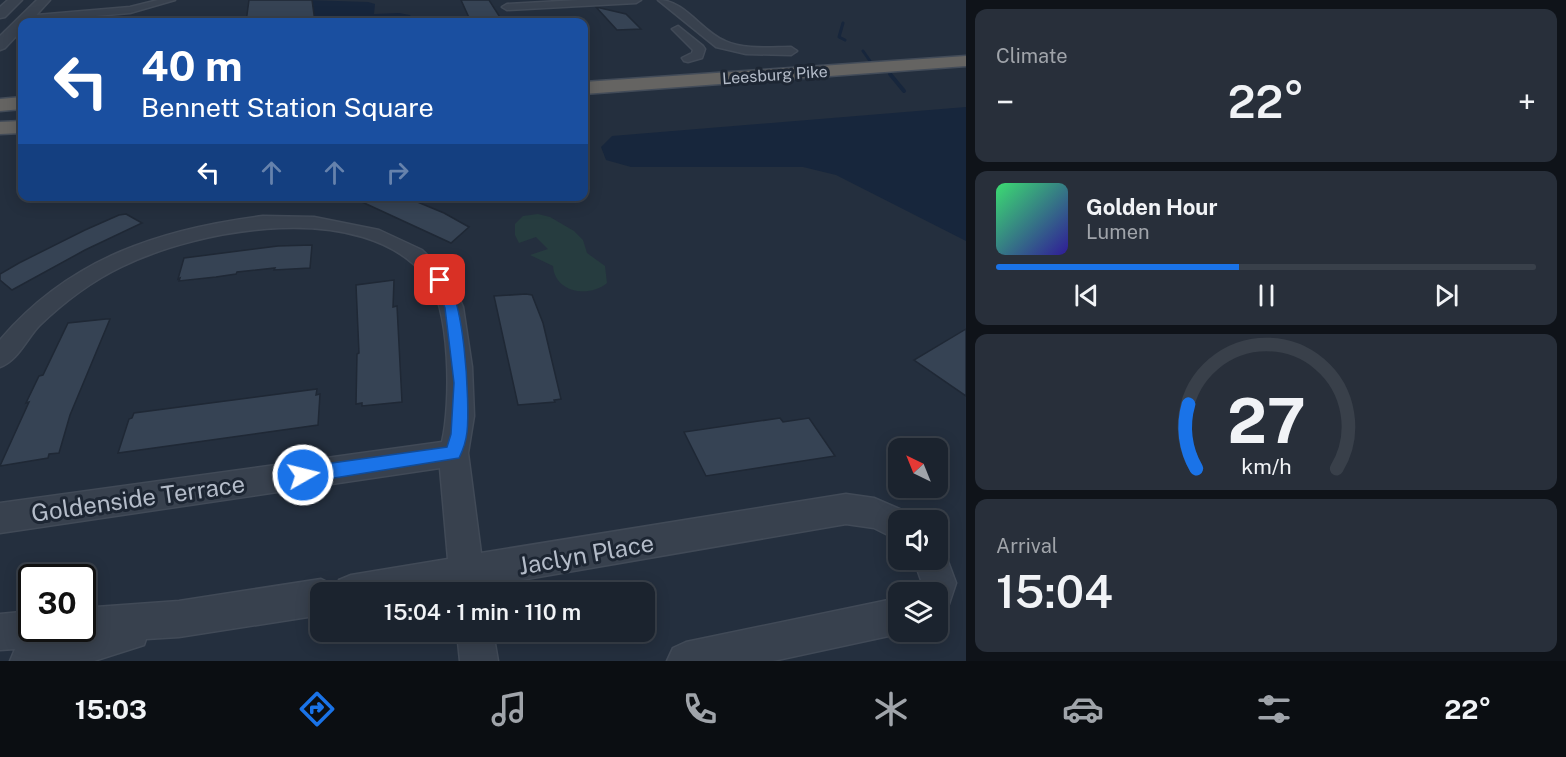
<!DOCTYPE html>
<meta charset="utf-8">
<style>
body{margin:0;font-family:"Public Sans",sans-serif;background:#282f3a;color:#f1f3f6;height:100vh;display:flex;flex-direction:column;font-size:22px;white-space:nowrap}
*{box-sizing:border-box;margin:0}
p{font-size:20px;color:#a0a4aa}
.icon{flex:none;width:33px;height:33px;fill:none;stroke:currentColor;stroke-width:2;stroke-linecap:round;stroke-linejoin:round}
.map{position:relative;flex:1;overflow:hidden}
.details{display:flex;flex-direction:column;gap:9px;padding:9px;background:#0f1319;width:600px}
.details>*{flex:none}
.top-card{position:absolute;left:18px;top:18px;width:570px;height:183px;border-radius:12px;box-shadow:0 3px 15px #0003,0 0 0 2px #39404a;background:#1a4fa0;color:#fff;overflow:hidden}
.needle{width:39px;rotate:317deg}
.fabs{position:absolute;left:888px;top:438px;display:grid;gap:12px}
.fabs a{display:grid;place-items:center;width:60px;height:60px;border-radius:12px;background:#1b232e;box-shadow:0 3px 15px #0003,0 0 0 2px #39404a;font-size:30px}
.speed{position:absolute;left:18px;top:564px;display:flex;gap:12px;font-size:30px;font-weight:700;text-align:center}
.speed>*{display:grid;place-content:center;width:78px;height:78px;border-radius:50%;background:#1b232e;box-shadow:0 3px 15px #0003,0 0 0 2px #39404a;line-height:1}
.speed .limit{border:3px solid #111;border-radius:9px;background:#fff;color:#111}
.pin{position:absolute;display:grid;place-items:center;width:51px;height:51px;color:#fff;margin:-26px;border-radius:12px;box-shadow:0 3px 9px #0006}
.me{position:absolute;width:66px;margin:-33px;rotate:82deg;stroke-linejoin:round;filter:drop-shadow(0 0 4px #0008)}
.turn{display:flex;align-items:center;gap:21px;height:126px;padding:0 24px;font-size:27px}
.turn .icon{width:78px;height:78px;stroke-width:2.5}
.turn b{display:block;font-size:42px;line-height:51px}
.lanes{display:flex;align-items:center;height:57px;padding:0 24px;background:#0003;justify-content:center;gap:30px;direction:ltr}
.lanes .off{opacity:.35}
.big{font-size:45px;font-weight:600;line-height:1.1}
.details .card{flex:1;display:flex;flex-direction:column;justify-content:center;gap:9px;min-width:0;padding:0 21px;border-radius:12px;background:#282f3a}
.details .dial{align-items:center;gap:0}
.dial svg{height:156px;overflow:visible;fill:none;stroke:#39404a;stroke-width:7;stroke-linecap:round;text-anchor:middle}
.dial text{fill:#f1f3f6;stroke:none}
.song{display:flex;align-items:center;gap:18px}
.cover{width:72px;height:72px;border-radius:9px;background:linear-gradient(135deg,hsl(140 70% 55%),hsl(250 70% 35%))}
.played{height:6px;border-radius:3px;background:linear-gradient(90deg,#1a73e8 45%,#39404a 45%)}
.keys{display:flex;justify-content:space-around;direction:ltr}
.heat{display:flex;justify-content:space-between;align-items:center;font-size:33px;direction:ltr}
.trip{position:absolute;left:310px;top:582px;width:345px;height:60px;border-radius:12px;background:#1b232e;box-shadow:0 3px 15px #0003,0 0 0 2px #39404a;font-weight:600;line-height:60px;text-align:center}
.tab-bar{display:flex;height:96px;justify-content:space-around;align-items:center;background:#0b0e12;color:#a0a4aa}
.tab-bar .icon{width:42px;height:42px}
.tab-bar .selected{color:#1a73e8}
.tab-bar b{font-size:27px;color:#f1f3f6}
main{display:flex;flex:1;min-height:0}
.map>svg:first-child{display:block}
</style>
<main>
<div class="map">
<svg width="966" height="661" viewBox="0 0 966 661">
<rect width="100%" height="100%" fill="#242f3e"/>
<!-- green -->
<path fill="#263c3f" d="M538,214L550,217L574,231L583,240L587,253L605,266L607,283C589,298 555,293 553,266L530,255L548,249L536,237L519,243L515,235V224L523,216Z"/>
<!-- water -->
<path fill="#17263c" d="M306,0L368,2L375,4L374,14L399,13L410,15L412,18L407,22H323L308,17Z
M966,107V241L836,175L803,167H631L606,160L601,147L612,136Z"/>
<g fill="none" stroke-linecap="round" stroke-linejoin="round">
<!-- stream-far1 -->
<path stroke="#17263c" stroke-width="3" d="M843,23L839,37L845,40
M863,51L870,61"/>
<!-- stream -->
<path stroke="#17263c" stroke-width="4" d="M890,74L904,91"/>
</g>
<!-- building -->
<path fill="#364354" stroke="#1f2835" stroke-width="1.5" d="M249,0H312L315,22H246Z
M461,0H489L503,22H471Z
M596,7L626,14L641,29L617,30Z
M349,196H403L444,213L469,227L451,243Z
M126,214L142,223L85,250L12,290L0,280V274L19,263L85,230L119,215Z
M312,245L310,268L274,270L275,268L237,272L236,274L216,277L179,281L180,278L178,279L184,258L278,246Z
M394,280L393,307L397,306L402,402L362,406V403L356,404L357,354L359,353L356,285Z
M526,294L532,295L543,323L561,399L554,400L555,402L518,405L494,296Z
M106,319H110L70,415L59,453L49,454L48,458L0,466L29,402L26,403L39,376L43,375L68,323Z
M966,329V396L914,360Z
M317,389L316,395L320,394L318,425L118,453L129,419L132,418L134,413Z
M780,418L783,422L809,418L835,456L706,476L684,432Z"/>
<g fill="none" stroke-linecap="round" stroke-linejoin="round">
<!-- minor casing -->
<g stroke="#414a57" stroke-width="3">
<path id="minor" d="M158,0H175L130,13L25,22L19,19L25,16L130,7Z
M579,0H641L636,3L507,10L502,7L507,4Z
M658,0C685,0 701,31 725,41C745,50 770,47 791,47L797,51L791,55L746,54L716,47Z
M678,26L703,46L705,49L702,58L688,62L684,61L682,58L692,53L693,50L672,29Z
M263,216L314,217L379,230L422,250L448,275L463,307L472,367L474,416L468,453L481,553L846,494L874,498L909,513L913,520H898V540L874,528L846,524L486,586V592H321V615L179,637L146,639L144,645L94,661H10L15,649L0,650V614L32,611V628H61L59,634L66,632L65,628H82V608L179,601L321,579L333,585L335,589L339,580L351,575L448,559L440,468L0,533V503L442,442C451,404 451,308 426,277C363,199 200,228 121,267C92,281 64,302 40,325C27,338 18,361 0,367V340C70,258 160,229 263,216Z
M938,546L943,548L956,583L949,604L938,609V592H920L922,583L914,560H938Z
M898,598V632H904L898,634L773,661H667L673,648L686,642Z
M457,632H493L498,661H460Z"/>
</g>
<!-- tertiary casing -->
<g stroke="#414a57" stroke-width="3">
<path id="tertiary" d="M8,0H22L5,17L0,18V7Z
M37,0H50L30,22H22V30L5,48L0,50V36Z"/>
</g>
<!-- trunk casing -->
<g stroke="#434c59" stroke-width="3">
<path id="trunk" d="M966,56V66L584,94V82Z
M22,97V109L0,111V99Z
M22,121V133L0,134V122Z"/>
</g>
<!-- minor -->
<use href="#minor" fill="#38414e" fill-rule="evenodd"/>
<!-- tertiary -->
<use href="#tertiary" fill="#38414e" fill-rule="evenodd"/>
<!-- trunk -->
<use href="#trunk" fill="#656462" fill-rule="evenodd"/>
</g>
<!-- route -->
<path fill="#1a73e8" stroke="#114b97" stroke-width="1.5" d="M440,276C465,283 470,407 467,432C466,441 463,450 459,458L303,483L297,480L294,475L297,469L303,467L447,447L451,434L454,383L445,308L434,280Z"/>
<g text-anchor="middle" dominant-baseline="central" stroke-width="6" stroke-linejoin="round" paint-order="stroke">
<!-- far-street labels -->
<g font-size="16" fill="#b4bcc9" stroke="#1d2633">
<text transform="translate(775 75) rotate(-4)">Leesburg Pike</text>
</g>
<!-- near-street labels -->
<g font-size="24" fill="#b4bcc9" stroke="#1d2633">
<text transform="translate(138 498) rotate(-8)">Goldenside Terrace</text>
<text transform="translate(586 554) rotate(-10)">Jaclyn Place</text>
</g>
</g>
</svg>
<div class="fabs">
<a><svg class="needle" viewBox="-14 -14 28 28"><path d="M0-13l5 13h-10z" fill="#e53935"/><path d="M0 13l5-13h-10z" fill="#a0a4aa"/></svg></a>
<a><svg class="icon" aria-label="sound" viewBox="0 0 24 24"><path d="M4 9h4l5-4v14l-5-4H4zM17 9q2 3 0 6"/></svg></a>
<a><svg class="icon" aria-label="layers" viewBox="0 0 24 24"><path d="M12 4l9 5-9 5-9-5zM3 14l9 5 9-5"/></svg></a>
</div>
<div class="speed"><div class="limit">30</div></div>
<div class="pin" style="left:440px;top:280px;background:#d93025"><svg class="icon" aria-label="arrive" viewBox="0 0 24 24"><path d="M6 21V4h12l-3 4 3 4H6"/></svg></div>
<svg class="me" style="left:303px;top:475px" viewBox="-20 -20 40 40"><circle r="17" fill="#1a73e8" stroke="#fff" stroke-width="3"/><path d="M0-11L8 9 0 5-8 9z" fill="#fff"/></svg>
<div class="trip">15:04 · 1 min · 110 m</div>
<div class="top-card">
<div class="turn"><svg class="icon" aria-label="left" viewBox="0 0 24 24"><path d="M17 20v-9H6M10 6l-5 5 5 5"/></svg><div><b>40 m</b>Bennett Station Square</div></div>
<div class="lanes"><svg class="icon" aria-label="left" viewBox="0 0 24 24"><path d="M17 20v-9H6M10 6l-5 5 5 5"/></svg><svg class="icon off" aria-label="ahead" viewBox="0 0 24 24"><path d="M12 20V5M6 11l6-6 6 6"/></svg><svg class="icon off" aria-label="ahead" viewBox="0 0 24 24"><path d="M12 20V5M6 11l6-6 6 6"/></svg><svg class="icon off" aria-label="right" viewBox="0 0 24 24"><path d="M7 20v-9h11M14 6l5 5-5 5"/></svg></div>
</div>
</div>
<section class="details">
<div class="card"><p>Climate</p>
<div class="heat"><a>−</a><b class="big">22°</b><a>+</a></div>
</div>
<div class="card">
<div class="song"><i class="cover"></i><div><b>Golden Hour</b><p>Lumen</p></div></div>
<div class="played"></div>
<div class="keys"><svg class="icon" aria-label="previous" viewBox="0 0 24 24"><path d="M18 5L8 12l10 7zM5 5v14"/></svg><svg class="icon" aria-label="pause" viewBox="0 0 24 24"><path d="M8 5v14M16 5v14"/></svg><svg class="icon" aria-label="next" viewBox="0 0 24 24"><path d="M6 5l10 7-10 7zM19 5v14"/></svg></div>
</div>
<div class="card dial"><svg viewBox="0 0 100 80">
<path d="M14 69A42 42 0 1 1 86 69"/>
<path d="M14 69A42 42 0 0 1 10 36" stroke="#1a73e8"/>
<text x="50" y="56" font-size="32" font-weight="700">27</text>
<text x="50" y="72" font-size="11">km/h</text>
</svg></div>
<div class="card"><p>Arrival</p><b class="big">15:04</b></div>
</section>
</main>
<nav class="tab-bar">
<b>15:03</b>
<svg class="icon selected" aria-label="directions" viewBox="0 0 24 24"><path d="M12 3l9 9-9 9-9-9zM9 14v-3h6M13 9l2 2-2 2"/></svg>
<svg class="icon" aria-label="music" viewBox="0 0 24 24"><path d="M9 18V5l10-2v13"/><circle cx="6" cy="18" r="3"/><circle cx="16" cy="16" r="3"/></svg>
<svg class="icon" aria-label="phone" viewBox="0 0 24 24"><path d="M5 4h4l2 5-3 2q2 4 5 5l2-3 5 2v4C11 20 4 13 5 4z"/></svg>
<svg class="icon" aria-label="climate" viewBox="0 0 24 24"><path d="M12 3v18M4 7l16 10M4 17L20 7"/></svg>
<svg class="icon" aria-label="car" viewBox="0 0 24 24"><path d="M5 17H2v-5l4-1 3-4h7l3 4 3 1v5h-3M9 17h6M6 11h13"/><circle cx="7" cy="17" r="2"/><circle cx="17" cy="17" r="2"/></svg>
<svg class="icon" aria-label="filters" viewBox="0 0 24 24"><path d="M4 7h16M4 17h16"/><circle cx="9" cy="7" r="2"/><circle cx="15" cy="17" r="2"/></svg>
<b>22°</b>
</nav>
